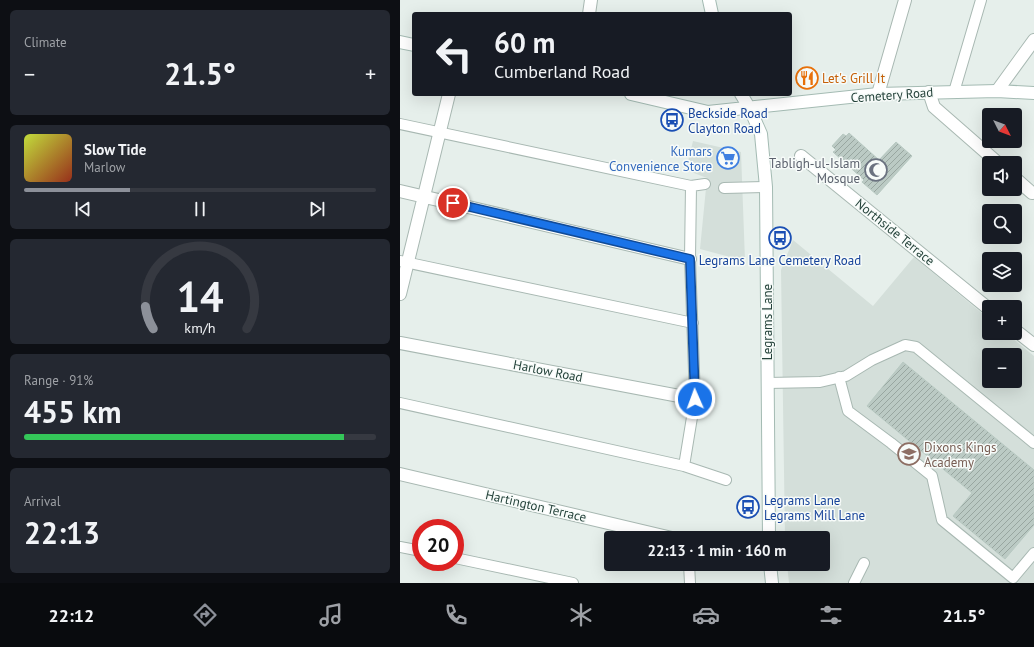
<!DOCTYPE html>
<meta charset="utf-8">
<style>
body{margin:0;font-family:"PT Sans",sans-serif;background:#242831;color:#f1f3f6;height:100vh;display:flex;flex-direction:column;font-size:15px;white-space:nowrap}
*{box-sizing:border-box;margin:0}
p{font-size:13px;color:#9ea1a6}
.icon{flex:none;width:22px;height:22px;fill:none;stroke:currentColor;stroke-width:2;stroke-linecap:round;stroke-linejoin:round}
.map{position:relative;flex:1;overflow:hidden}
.panel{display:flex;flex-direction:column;gap:10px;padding:10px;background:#0d0f14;width:400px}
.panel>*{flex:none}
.hud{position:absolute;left:12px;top:12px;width:380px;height:84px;border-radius:4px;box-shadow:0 4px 16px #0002;background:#171b24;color:#f1f3f6;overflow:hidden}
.needle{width:26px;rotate:132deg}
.buttons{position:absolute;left:582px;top:108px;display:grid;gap:8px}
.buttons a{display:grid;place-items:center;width:40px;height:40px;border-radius:4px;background:#171b24;box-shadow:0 4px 16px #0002;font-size:20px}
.speed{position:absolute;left:12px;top:519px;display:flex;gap:8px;font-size:20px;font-weight:700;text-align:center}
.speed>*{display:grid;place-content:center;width:52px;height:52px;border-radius:50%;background:#171b24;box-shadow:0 4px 16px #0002;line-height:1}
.speed .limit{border:6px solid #d22;background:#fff;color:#111}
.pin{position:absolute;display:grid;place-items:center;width:34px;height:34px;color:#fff;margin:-17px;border:2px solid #fff;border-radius:50%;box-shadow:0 1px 4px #0007}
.me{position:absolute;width:44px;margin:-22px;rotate:358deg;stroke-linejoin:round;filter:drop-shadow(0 0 3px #0008)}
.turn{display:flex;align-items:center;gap:14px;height:84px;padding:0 16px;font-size:18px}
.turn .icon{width:52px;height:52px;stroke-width:2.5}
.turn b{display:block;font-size:28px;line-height:34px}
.big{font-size:30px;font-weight:800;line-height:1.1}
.panel .tile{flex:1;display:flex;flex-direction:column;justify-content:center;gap:6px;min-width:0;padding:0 14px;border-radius:6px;background:#242831}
.panel .dial{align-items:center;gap:0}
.dial svg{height:104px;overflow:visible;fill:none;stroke:#363941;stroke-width:7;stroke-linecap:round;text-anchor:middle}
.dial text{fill:#f1f3f6;stroke:none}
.song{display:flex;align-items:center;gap:12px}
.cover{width:48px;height:48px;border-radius:6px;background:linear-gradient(135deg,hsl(70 70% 55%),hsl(10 70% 35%))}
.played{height:4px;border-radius:2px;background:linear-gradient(90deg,#8c9099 30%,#363941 30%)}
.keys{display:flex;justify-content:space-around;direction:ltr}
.heat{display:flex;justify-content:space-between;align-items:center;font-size:22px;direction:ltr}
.charge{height:6px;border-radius:3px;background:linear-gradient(90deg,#34c759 91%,#363941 0)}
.trip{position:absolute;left:204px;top:531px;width:226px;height:40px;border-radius:4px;background:#171b24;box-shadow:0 4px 16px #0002;font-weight:800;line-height:40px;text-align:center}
.tab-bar{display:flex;height:64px;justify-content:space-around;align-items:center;background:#090b0e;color:#9ea1a6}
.tab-bar .icon{width:28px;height:28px}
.tab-bar .selected{color:#8c9099}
.tab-bar b{font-size:18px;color:#f1f3f6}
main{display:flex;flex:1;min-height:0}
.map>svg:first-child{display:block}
</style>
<main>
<section class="panel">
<div class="tile"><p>Climate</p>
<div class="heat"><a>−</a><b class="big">21.5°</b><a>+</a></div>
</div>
<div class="tile">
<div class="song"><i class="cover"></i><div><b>Slow Tide</b><p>Marlow</p></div></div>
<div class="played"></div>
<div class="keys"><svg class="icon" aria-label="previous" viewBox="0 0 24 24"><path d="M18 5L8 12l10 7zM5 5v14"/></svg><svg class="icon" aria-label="pause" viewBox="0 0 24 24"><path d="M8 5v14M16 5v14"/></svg><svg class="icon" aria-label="next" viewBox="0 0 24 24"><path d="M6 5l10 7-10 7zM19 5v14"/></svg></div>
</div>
<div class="tile dial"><svg viewBox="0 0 100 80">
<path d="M14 69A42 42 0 1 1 86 69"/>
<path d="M14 69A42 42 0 0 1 8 52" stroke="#8c9099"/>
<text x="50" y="56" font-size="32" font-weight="700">14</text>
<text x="50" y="72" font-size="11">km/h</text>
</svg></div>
<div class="tile"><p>Range · 91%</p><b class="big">455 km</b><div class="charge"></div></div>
<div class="tile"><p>Arrival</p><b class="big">22:13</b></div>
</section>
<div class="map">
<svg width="634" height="583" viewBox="0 0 634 583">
<defs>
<pattern id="building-hatch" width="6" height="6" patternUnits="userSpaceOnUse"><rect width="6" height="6" fill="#bbcac4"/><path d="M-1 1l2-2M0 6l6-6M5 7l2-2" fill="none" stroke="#98a6a0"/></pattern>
</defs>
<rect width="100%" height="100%" fill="#e6efeb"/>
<!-- built -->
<path fill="#d4dfda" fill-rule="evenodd" d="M293,141L341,152L345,261L300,249L307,178L286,170Z
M393,240L473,306L514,257L589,319V333H606L634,356V583H389L387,564H423V538H385L381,270ZM589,355H615V381H589Z"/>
<!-- building -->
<path fill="url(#building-hatch)" stroke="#b8c9c2" d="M449,133L479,160L496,142L512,156L477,195L462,182L464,180L433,152L436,150L432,146L443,134L446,136Z
M503,362L634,470V525L605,559L553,516L572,493L467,406Z"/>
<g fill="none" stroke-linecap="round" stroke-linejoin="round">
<!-- lane casing -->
<g stroke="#a8b8b2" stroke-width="12">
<path id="lane" d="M554,92L581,0
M0,124L291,186L305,184
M324,188L366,187
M0,261L293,323
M439,377L448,411L491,443L532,476L542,520L613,578L634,553
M367,383L420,382L446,376L472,360L505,345L516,347L634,443
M0,403L284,466L295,399L290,259L291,186
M284,466L326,480
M0,547L21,551
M55,558L173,583
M289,564L290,583
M454,583L464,563"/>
</g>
<!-- street casing -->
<g stroke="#a8b8b2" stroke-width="14">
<path id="street" d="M189,14L191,0
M597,91L634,40
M529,92L534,107L598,163
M478,94L505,0
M401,156L589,309
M615,178L632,193
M0,191L290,259
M0,294L49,94
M615,330L634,345
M0,343L295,399
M0,474L272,538"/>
</g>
<!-- secondary casing -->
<g stroke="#a4bbb3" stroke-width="14">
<path id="secondary" d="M309,0L312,14
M0,42L14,45
M231,94L308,112L478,94L597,91L634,93
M341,94L350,109L361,134L366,187L369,538
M370,564L372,583"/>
</g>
<!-- lane -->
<use href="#lane" stroke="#fff" stroke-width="10"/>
<!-- street -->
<use href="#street" stroke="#fff" stroke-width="12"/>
<!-- secondary -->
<use href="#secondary" stroke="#fff" stroke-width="12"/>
</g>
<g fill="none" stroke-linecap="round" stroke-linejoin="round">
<!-- route casing -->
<g stroke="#114b97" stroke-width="10">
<path id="route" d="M53,203L290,259L295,399"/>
</g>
<!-- route -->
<use href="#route" stroke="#1a73e8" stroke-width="7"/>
</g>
<!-- icons -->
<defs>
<g id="restaurant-ring" transform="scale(1.15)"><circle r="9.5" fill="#f7fbf9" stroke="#e8710a" stroke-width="1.5"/><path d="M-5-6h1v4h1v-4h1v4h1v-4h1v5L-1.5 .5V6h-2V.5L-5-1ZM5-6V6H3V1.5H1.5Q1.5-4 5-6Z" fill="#e8710a"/></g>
<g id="bus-ring" transform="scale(1.15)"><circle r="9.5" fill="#f7fbf9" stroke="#1a4fb4" stroke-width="1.5"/><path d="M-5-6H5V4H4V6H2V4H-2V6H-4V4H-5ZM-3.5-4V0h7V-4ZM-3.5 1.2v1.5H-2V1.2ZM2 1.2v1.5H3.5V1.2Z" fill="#1a4fb4"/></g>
<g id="supermarket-ring" transform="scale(1.15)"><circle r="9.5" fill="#f7fbf9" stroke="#3f7fe0" stroke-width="1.5"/><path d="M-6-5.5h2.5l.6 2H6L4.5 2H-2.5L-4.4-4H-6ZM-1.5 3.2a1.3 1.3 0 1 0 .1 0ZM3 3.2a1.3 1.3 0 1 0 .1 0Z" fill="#3f7fe0"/></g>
<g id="mosque-ring" transform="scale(1.15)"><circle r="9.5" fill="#f7fbf9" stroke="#6b7280" stroke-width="1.5"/><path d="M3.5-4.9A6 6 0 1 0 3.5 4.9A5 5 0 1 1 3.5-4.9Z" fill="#6b7280"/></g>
<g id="school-ring" transform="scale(1.15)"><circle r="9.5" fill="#f7fbf9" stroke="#8d6e63" stroke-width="1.5"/><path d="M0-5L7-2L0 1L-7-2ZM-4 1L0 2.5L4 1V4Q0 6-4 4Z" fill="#8d6e63"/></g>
</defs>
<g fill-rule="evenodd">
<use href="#restaurant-ring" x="407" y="78"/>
<use href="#bus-ring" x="272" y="120"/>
<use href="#supermarket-ring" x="328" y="158"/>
<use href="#mosque-ring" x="476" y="170"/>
<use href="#bus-ring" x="380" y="238"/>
<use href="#school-ring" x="509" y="454"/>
<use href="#bus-ring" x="348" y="507"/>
</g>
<g text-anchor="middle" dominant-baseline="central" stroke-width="3" stroke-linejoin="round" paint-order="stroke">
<!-- food labels -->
<g font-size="13" fill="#c56008" stroke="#f7fbf9" text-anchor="start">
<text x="422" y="78">Let's Grill It</text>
</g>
<!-- street labels -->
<g font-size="13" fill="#24423a" stroke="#f7fbf9">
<text transform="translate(492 95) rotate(-4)">Cemetery Road</text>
<text transform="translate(495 232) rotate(39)">Northside Terrace</text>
<text transform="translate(367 322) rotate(-90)">Legrams Lane</text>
<text transform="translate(148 371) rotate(11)">Harlow Road</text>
<text transform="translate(136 506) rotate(13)">Hartington Terrace</text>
</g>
<!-- transit labels -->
<g font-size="13" fill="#164399" stroke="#f7fbf9" text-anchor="start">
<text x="288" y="113">Beckside Road<tspan x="288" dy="15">Clayton Road</tspan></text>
<text x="380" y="260" text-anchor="middle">Legrams Lane Cemetery Road</text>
<text x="364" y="500">Legrams Lane<tspan x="364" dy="15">Legrams Mill Lane</tspan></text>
</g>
<!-- shop labels -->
<g font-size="13" fill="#366cbe" stroke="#f7fbf9" text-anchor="end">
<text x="312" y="151">Kumars<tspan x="312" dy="15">Convenience Store</tspan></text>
</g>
<!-- worship labels -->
<g font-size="13" fill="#5b616d" stroke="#f7fbf9" text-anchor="end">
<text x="460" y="163">Tabligh-ul-Islam<tspan x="460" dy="15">Mosque</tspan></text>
</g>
<!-- education labels -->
<g font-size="13" fill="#785e54" stroke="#f7fbf9" text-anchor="start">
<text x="524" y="447">Dixons Kings<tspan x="524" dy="15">Academy</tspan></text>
</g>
</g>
</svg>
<div class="buttons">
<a><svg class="needle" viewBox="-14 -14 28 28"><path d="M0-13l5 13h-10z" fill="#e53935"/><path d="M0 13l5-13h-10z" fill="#9ea1a6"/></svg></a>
<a><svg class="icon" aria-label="sound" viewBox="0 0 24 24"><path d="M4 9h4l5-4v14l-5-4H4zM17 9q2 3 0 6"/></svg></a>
<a><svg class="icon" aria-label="search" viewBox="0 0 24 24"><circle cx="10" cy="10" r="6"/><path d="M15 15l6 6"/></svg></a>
<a><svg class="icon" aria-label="layers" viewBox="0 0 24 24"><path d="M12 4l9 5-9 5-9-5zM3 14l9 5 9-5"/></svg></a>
<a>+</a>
<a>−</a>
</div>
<div class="speed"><div class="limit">20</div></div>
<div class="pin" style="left:53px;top:203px;background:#d93025"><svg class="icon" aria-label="arrive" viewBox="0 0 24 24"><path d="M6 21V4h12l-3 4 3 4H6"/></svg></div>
<svg class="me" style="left:295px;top:399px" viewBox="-20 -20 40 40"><circle r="17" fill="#1a73e8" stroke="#fff" stroke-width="3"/><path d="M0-11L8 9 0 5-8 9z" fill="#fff"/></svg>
<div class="trip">22:13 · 1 min · 160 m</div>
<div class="hud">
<div class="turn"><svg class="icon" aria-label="left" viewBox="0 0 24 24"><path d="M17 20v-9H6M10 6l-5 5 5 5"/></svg><div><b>60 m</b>Cumberland Road</div></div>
</div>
</div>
</main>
<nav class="tab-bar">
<b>22:12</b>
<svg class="icon selected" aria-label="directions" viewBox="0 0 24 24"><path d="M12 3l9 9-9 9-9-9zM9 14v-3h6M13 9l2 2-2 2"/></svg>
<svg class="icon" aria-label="music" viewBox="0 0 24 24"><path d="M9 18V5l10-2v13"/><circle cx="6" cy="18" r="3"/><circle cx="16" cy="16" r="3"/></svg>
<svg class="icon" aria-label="phone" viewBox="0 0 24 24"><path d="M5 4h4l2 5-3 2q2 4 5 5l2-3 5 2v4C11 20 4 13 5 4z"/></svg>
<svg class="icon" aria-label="climate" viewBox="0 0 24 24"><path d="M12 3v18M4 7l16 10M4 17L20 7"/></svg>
<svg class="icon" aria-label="car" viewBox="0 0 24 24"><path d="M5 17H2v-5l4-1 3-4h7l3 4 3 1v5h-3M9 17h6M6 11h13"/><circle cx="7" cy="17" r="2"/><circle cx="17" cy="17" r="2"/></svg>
<svg class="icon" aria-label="filters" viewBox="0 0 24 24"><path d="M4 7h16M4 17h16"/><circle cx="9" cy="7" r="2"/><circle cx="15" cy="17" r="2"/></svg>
<b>21.5°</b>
</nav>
